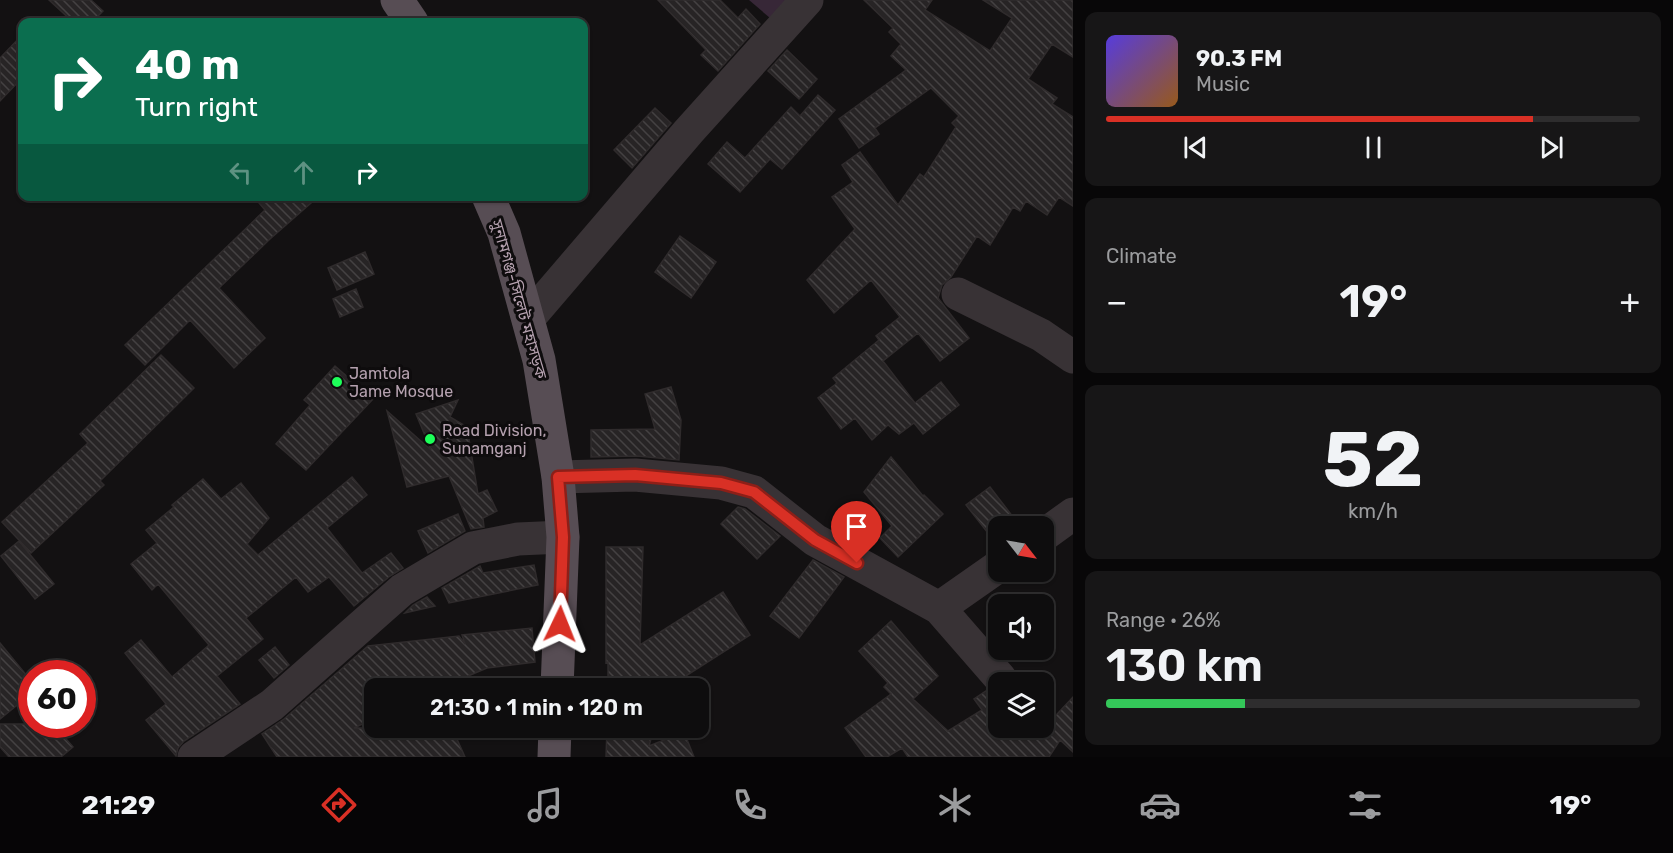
<!DOCTYPE html>
<meta charset="utf-8">
<style>
body{margin:0;font-family:Rubik,"Noto Sans Bengali",sans-serif;background:#171617;color:#f1f3f6;height:100vh;display:flex;flex-direction:column;font-size:22px;white-space:nowrap}
*{box-sizing:border-box;margin:0}
p{font-size:20px;color:#9b9c9e}
.icon{flex:none;width:33px;height:33px;fill:none;stroke:currentColor;stroke-width:2;stroke-linecap:round;stroke-linejoin:round}
.map{position:relative;flex:1;overflow:hidden}
.drawer{display:flex;flex-direction:column;gap:12px;padding:12px;background:#080708;width:600px}
.drawer>*{flex:none}
.top-card{position:absolute;left:18px;top:18px;width:570px;height:183px;border-radius:12px;box-shadow:0 2px 4px #0004,0 0 0 2px #2e2d2e;background:#0b6e4f;color:#fff;overflow:hidden}
.needle{width:39px;rotate:121deg}
.tools{position:absolute;left:988px;top:516px;display:grid;gap:12px}
.tools a{display:grid;place-items:center;width:66px;height:66px;border-radius:12px;background:#0e0d0e;box-shadow:0 2px 4px #0004,0 0 0 2px #2e2d2e;font-size:30px}
.speed{position:absolute;left:18px;top:660px;display:flex;gap:12px;font-size:30px;font-weight:700;text-align:center}
.speed>*{display:grid;place-content:center;width:78px;height:78px;border-radius:50%;background:#0e0d0e;box-shadow:0 2px 4px #0004,0 0 0 2px #2e2d2e;line-height:1}
.speed .limit{border:9px solid #d22;background:#fff;color:#111}
.pin{position:absolute;display:grid;place-items:center;width:51px;height:51px;color:#fff;margin:-62px -26px;border-radius:50% 50% 50% 0;rotate:-45deg;box-shadow:0 0 6px #0007}
.pin .icon{rotate:45deg}
.me{position:absolute;width:66px;margin:-33px;rotate:2deg;stroke-linejoin:round;filter:drop-shadow(0 0 4px #0008)}
.turn{display:flex;align-items:center;gap:21px;height:126px;padding:0 18px;font-size:27px}
.turn .icon{width:78px;height:78px;stroke-width:2.5}
.turn b{display:block;font-size:42px;line-height:51px}
.lanes{display:flex;align-items:center;height:57px;padding:0 18px;background:#0003;justify-content:center;gap:30px;direction:ltr}
.lanes .off{opacity:.35}
.big{font-size:45px;font-weight:600;line-height:1.1}
.drawer .card{flex:1;display:flex;flex-direction:column;justify-content:center;gap:9px;min-width:0;padding:0 21px;border-radius:12px;background:#171617}
.drawer .dial{align-items:center;gap:0}
.dial b{font-size:78px;line-height:1}
.song{display:flex;align-items:center;gap:18px}
.cover{width:72px;height:72px;border-radius:9px;background:linear-gradient(135deg,hsl(250 70% 55%),hsl(30 70% 35%))}
.played{height:6px;border-radius:3px;background:linear-gradient(90deg,#d93025 80%,#2e2d2e 80%)}
.keys{display:flex;justify-content:space-around;direction:ltr}
.heat{display:flex;justify-content:space-between;align-items:center;font-size:33px;direction:ltr}
.charge{height:9px;border-radius:4px;background:linear-gradient(90deg,#34c759 26%,#2e2d2e 0)}
.trip{position:absolute;left:364px;top:678px;width:345px;height:60px;border-radius:12px;background:#0e0d0e;box-shadow:0 2px 4px #0004,0 0 0 2px #2e2d2e;font-weight:600;line-height:60px;text-align:center}
.menu{display:flex;height:96px;justify-content:space-around;align-items:center;background:#060506;color:#9b9c9e}
.menu .icon{width:42px;height:42px}
.menu .selected{color:#d93025}
.menu b{font-size:27px;color:#f1f3f6}
main{display:flex;flex:1;min-height:0}
.map>svg:first-child{display:block}
</style>
<main>
<div class="map">
<svg width="1073" height="757" viewBox="0 0 1073 757">
<defs>
<pattern id="building-back-hatch" width="6" height="6" patternUnits="userSpaceOnUse" patternTransform="scale(1.5)"><rect width="6" height="6" fill="#272425"/><path d="M-1 5l2 2M0 0l6 6M5-1l2 2" fill="none" stroke="#444142"/></pattern>
</defs>
<rect width="100%" height="100%" fill="#131112"/>
<!-- water -->
<path fill="#372737" d="M749,0H786L770,18Z"/>
<!-- building -->
<path fill="url(#building-back-hatch)" stroke="#2f2b2c" stroke-width="1.5" d="M49,0H91L103,11L92,22H73Z
M658,0H720L738,18L746,9L760,24L718,71L701,55L706,50Z
M864,0H932L925,10L990,51L1012,18L983,0H1073V57L1052,44L1028,79L1057,98L1052,104L1073,117V206L1059,197L1047,215L1026,201L1020,211L1013,207L990,245L977,236L951,277L942,285L938,298L969,338L940,361L918,333L883,361L915,403L941,382L959,405L923,434L914,423L899,434L888,425L872,440L855,418L841,429L818,398L837,383L833,378L879,340L876,336L900,317L871,280L834,313L807,280L855,229L832,197L853,182L842,165L860,152L898,205L920,174L924,177L956,127L952,123L959,116L931,88L875,128L879,134L859,148L839,119L906,70L891,56L901,44L889,32L893,28Z
M22,35V78L0,101V58Z
M787,50L817,79L799,99L768,71Z
M818,95L835,110L782,169L770,159L740,192L708,164L727,142L745,158L791,107L800,116Z
M655,108L671,123L632,168L614,150Z
M253,196H319L270,239L219,288L265,338L234,368L190,320L145,365L125,345L265,210Z
M680,236L716,262L691,298L655,272Z
M365,252L374,274L337,290L328,268Z
M356,289L363,307L340,317L333,299Z
M161,355L194,388L100,481L104,485L31,553L2,522L88,443L80,434Z
M335,366L373,399L306,470L276,444L310,405L304,400Z
M671,387L681,420L679,460L637,456L591,457V430L655,429L645,394Z
M458,400L450,417L467,427L478,494L487,490L497,511L483,518L484,527L471,529L449,476L407,487L387,411L431,450L416,414Z
M891,457L923,496L924,495L943,514L898,557L880,538L892,526L864,492Z
M352,477L367,495L327,528L362,573L391,553L403,568L390,576L354,606L329,577L308,592L296,577L246,618L263,639L217,676L240,704L184,741L178,748L176,756L146,720L166,704L125,653L141,640L172,677L209,645L158,584L152,590L131,564L157,543L146,530L174,507L172,505L203,479L221,499L241,483L269,518L247,544L258,555Z
M990,487L1020,526H999V547L966,505Z
M738,507L745,509L780,536L757,559L721,524Z
M458,514L465,531L428,553L418,531Z
M19,541L54,584L35,599L1,556Z
M606,547H643L640,645L723,592L750,635L667,688H608V662L606,663Z
M813,560L844,577L799,638L770,616Z
M534,565L538,585L449,603L442,588L480,566L483,573Z
M427,597L435,606L405,613L413,605Z
M891,621L938,676L913,699L948,731L982,710L974,699L986,691L993,695L999,696V728H1044L1073,697V752L1060,740L1049,757H908L902,748L887,757H866L845,728L891,694L884,687L888,683L859,651Z
M532,628L535,662L487,668L468,676L473,688H375V718L354,728H452L465,757H277L262,734L284,719L368,646L459,636L465,644L462,635Z
M0,643L32,682V693L0,719Z
M275,647L289,665L274,678L259,660Z
M0,724H53L73,747L61,757H9L0,747Z
M607,728H654L649,746L684,732L694,757H606Z"/>
<g fill="none" stroke-linecap="round" stroke-linejoin="round">
<!-- minor -->
<path stroke="#383235" stroke-width="33" d="M958,294L1041,335L1073,357
M528,319L689,131L807,0
M558,477L635,475L721,483L754,492L815,540L939,608L1000,678
M1044,535L1073,514
M939,608L999,566
M194,757L272,705L402,590L473,548L518,539L563,537"/>
<!-- major -->
<path stroke="#574d54" stroke-width="33" d="M397,0L412,22
M488,196L504,233L539,360L558,477L563,537L557,688
M554,757L555,728"/>
</g>
<g fill="none" stroke-linecap="round" stroke-linejoin="round">
<!-- route casing -->
<g stroke="#8d1f18" stroke-width="15">
<path id="route" d="M560,624L563,537L558,477L635,475L721,483L754,492L815,540L857,563"/>
</g>
<!-- route -->
<use href="#route" stroke="#d93025" stroke-width="10"/>
</g>
<!-- markers -->
<g fill="#1dff59" stroke="#0e0c0d" stroke-width="2">
<circle cx="337" cy="382" r="6"/>
<circle cx="430" cy="439" r="6"/>
</g>
<g text-anchor="middle" dominant-baseline="central" stroke-width="6" stroke-linejoin="round" paint-order="stroke">
<!-- street labels -->
<g font-size="16" fill="#b5a1af" stroke="#0e0c0d">
<text transform="translate(519 299) rotate(74)">সুনামগঞ্জ-সিলেট মহাসড়ক</text>
</g>
<!-- poi labels -->
<g font-size="16" fill="#b5a1af" stroke="#0e0c0d" text-anchor="start">
<text x="349" y="373">Jamtola<tspan x="349" dy="18">Jame Mosque</tspan></text>
<text x="442" y="430">Road Division,<tspan x="442" dy="18">Sunamganj</tspan></text>
</g>
</g>
</svg>
<div class="tools">
<a><svg class="needle" viewBox="-14 -14 28 28"><path d="M0-13l5 13h-10z" fill="#e53935"/><path d="M0 13l5-13h-10z" fill="#9b9c9e"/></svg></a>
<a><svg class="icon" aria-label="sound" viewBox="0 0 24 24"><path d="M4 9h4l5-4v14l-5-4H4zM17 9q2 3 0 6"/></svg></a>
<a><svg class="icon" aria-label="layers" viewBox="0 0 24 24"><path d="M12 4l9 5-9 5-9-5zM3 14l9 5 9-5"/></svg></a>
</div>
<div class="speed"><div class="limit">60</div></div>
<div class="pin" style="left:857px;top:563px;background:#d93025"><svg class="icon" aria-label="arrive" viewBox="0 0 24 24"><path d="M6 21V4h12l-3 4 3 4H6"/></svg></div>
<svg class="me" style="left:560px;top:624px" viewBox="-20 -20 40 40"><path d="M0-17L14 15 0 8-14 15z" fill="#d93025" stroke="#fff" stroke-width="4"/></svg>
<div class="trip">21:30 · 1 min · 120 m</div>
<div class="top-card">
<div class="turn"><svg class="icon" aria-label="right" viewBox="0 0 24 24"><path d="M7 20v-9h11M14 6l5 5-5 5"/></svg><div><b>40 m</b>Turn right</div></div>
<div class="lanes"><svg class="icon off" aria-label="left" viewBox="0 0 24 24"><path d="M17 20v-9H6M10 6l-5 5 5 5"/></svg><svg class="icon off" aria-label="ahead" viewBox="0 0 24 24"><path d="M12 20V5M6 11l6-6 6 6"/></svg><svg class="icon" aria-label="right" viewBox="0 0 24 24"><path d="M7 20v-9h11M14 6l5 5-5 5"/></svg></div>
</div>
</div>
<section class="drawer">
<div class="card">
<div class="song"><i class="cover"></i><div><b>90.3 FM</b><p>Music</p></div></div>
<div class="played"></div>
<div class="keys"><svg class="icon" aria-label="previous" viewBox="0 0 24 24"><path d="M18 5L8 12l10 7zM5 5v14"/></svg><svg class="icon" aria-label="pause" viewBox="0 0 24 24"><path d="M8 5v14M16 5v14"/></svg><svg class="icon" aria-label="next" viewBox="0 0 24 24"><path d="M6 5l10 7-10 7zM19 5v14"/></svg></div>
</div>
<div class="card"><p>Climate</p>
<div class="heat"><a>−</a><b class="big">19°</b><a>+</a></div>
</div>
<div class="card dial"><b>52</b><p>km/h</p></div>
<div class="card"><p>Range · 26%</p><b class="big">130 km</b><div class="charge"></div></div>
</section>
</main>
<nav class="menu">
<b>21:29</b>
<svg class="icon selected" aria-label="directions" viewBox="0 0 24 24"><path d="M12 3l9 9-9 9-9-9zM9 14v-3h6M13 9l2 2-2 2"/></svg>
<svg class="icon" aria-label="music" viewBox="0 0 24 24"><path d="M9 18V5l10-2v13"/><circle cx="6" cy="18" r="3"/><circle cx="16" cy="16" r="3"/></svg>
<svg class="icon" aria-label="phone" viewBox="0 0 24 24"><path d="M5 4h4l2 5-3 2q2 4 5 5l2-3 5 2v4C11 20 4 13 5 4z"/></svg>
<svg class="icon" aria-label="climate" viewBox="0 0 24 24"><path d="M12 3v18M4 7l16 10M4 17L20 7"/></svg>
<svg class="icon" aria-label="car" viewBox="0 0 24 24"><path d="M5 17H2v-5l4-1 3-4h7l3 4 3 1v5h-3M9 17h6M6 11h13"/><circle cx="7" cy="17" r="2"/><circle cx="17" cy="17" r="2"/></svg>
<svg class="icon" aria-label="filters" viewBox="0 0 24 24"><path d="M4 7h16M4 17h16"/><circle cx="9" cy="7" r="2"/><circle cx="15" cy="17" r="2"/></svg>
<b>19°</b>
</nav>
